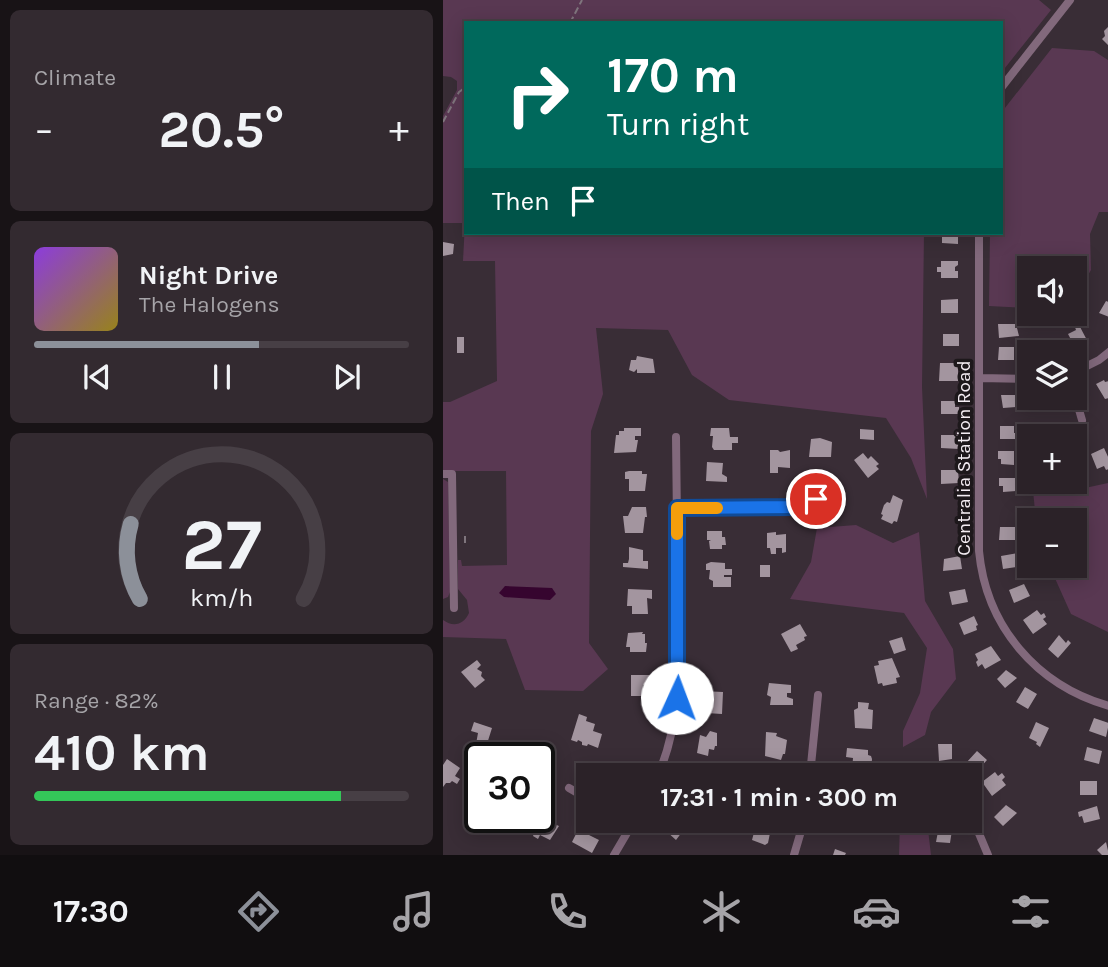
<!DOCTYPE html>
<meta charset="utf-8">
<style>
body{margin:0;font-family:Karla,sans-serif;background:#332a30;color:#f1f3f6;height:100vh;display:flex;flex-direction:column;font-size:26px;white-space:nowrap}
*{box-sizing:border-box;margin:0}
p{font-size:23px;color:#a6a4a8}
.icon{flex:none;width:38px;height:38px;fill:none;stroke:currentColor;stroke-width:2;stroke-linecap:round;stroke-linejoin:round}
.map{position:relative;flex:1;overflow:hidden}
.side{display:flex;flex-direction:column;gap:10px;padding:10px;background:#181316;width:443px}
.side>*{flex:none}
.guide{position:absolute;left:21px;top:21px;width:539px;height:214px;border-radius:0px;box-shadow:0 4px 18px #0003,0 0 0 2px #473f45;background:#00695c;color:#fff;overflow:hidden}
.controls{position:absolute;left:574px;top:256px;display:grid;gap:14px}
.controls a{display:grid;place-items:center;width:70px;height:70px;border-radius:0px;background:#2b2228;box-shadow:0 4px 18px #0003,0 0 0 2px #473f45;font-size:35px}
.speed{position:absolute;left:21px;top:742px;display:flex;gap:14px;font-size:35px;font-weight:700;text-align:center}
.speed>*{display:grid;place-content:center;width:91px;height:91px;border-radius:50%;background:#2b2228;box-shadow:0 4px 18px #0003,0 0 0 2px #473f45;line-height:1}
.speed .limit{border:4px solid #111;border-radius:10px;background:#fff;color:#111}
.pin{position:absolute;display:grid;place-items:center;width:60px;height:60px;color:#fff;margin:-30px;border:4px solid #fff;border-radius:50%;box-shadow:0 2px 7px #0007}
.me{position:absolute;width:77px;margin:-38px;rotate:2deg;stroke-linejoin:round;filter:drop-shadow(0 0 5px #0008)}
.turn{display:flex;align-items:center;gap:24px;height:147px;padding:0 28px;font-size:32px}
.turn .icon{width:91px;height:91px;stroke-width:2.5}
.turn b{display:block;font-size:49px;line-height:60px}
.then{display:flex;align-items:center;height:66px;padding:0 28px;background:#0003;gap:14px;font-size:26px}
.big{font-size:52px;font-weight:700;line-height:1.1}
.side .widget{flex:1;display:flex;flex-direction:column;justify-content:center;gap:10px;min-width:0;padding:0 24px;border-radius:10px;background:#332a30}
.side .dial{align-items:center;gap:0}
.dial svg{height:182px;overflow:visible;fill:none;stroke:#473f45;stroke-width:7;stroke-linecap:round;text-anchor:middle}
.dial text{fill:#f1f3f6;stroke:none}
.song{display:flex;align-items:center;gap:21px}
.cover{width:84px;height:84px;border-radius:10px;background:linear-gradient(135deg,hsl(270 70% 55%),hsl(50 70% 35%))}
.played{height:7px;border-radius:4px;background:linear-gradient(90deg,#8c9099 60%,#473f45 60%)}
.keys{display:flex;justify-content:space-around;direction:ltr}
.heat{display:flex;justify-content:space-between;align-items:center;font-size:38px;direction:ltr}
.charge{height:10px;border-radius:5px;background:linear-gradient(90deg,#34c759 82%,#473f45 0)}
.trip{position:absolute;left:133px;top:763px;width:406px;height:70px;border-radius:0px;background:#2b2228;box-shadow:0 4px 18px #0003,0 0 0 2px #473f45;font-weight:700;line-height:70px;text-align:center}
.menu{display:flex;height:112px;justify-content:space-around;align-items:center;background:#110e10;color:#a6a4a8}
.menu .icon{width:49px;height:49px}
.menu .active{color:#8c9099}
.menu b{font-size:32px;color:#f1f3f6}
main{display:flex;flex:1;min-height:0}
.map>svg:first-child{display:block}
</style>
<main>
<section class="side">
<div class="widget"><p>Climate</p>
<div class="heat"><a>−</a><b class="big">20.5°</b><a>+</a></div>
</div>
<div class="widget">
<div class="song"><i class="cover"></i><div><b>Night Drive</b><p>The Halogens</p></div></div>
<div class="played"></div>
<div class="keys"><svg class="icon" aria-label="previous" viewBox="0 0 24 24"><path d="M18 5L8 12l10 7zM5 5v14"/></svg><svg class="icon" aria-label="pause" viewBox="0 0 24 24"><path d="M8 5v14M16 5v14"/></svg><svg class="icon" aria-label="next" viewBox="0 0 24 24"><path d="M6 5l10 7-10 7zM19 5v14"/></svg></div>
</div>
<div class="widget dial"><svg viewBox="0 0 100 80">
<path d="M14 69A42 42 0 1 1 86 69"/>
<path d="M14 69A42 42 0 0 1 10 36" stroke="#8c9099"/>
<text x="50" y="56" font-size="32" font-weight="700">27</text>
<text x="50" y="72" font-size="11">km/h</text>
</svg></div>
<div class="widget"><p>Range · 82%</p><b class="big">410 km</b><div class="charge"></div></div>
</section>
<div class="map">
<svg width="666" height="855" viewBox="0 0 666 855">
<rect width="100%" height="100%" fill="#392d36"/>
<!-- green -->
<path fill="#593852" d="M0,0H596L608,10L558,73V23H23V233H481L479,387L484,499L468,458L443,418L286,400L249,375L225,330L153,328L160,394L148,431L146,643L165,669L140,691L82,690L63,639L0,637V620C11,628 21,624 26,613L24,600L15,589V560H18L19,566L64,565L63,471H0V402H7L54,381L52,261H20L22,223H0V116L14,90V81L8,77L0,76Z
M609,48L651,51L665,60V212H656L647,234L648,270L632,297V268H586V308L546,306L547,233H558V113Z
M0,479L5,482L7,592L5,597L0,599Z
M589,481H606L642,488L665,483V632L628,614L606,565H632V520H593Z
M413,525L450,543L476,532L482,601L510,649L513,679L488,712L482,735L460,747V731L477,693L484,648L461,613L347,599L368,562L374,528Z
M457,821H484L488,855H456Z"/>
<!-- water -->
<path fill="#36052f" d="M62,586L109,588L113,594L107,600L61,597L56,593Z"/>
<!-- building -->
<path fill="#a3959f" d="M666,26V46L659,39L662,36L661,31Z
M499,233L515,234V244L499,243Z
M0,242L11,244L10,254L0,256Z
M498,261H515V265L512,267V271H515V278H498V272H494V267H498Z
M515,299V313H498V300Z
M663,301L666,302V317L656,313Z
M555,324H573L576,336L556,338Z
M636,325L646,344L634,351L625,334L633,330L632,327Z
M500,334H516V346H500Z
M14,337H21V353H14Z
M596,338H610V352H596V349H592V341H596Z
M556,347H571V360H555Z
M194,356L210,359L212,373H194V369L191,372L186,370L188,360H193Z
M497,363H515V381H496Z
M661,380L662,382L666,381V398L662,399L653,384Z
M558,395H573V407L560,408Z
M598,397H611L612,410H598Z
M498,401H512V407H516V414H498Z
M557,426H571V433H575V439H557Z
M181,428H198V436H192V440H195L193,452L171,453L173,435H176V431H181Z
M268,428H286L287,437H295V443H289V450H271L269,447L270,436H267Z
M417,429L431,430V440L417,439Z
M498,435H516V449L498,448Z
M377,438L389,442L388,457H366L368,439Z
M661,448L666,459V469L663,470L661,466L654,469L648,454Z
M327,450H335L337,452L347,450V468L335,467V473H327Z
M555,451H571V465L558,464V459H555Z
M420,453L425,459L428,456L436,464L433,466L436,469L425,478L411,460Z
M264,462L280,463L279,474L284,477V482L263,481Z
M498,470H515L516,483L498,484Z
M186,471H199V474H204L202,491H186V479H182V472Z
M556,478H576L573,491L560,492V486H556Z
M450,495L460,500L454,522L451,521L449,524L438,519L440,515L438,514L441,505L444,502L447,503Z
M189,507H203L204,517H202L200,533H182L180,516H185Z
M557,527H575V533H572V540H556Z
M264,531H279V537H282L283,545H279V549H267L266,541L268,540H264Z
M333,532V535L343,534V552L339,553V548H333V554H328L327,548H324V533Z
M186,547L200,550V561H205V569L180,567V563H185L186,559Z
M575,553L579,566L560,569L558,556Z
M517,556L519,569L500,571L501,559Z
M268,562L282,563V569H289V575H281V577H288V587H270V581L266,579L267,570H263V564Z
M317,565H327V577H317Z
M581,584L587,596L571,603L566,590Z
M185,589L209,590V599L204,598L205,614H189V606H184Z
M522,589L525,602L509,605L506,592Z
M594,610L598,615L601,613L603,617L600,619L604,624L590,634L580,620Z
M531,616L535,625L533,626L534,630L521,635L516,623Z
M357,624L364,636L361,637L362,640L353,645L355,649L348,652L338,634Z
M200,632L199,634H202V643H204L203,652H187V647H183L185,633Z
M616,635L623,643L625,640L628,643L615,658L605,649Z
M459,637L463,650L451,654L446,641Z
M548,646L558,660L542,669L539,664L535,667L533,662L535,660L532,654Z
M449,658L457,677L453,678L454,683L440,686L439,683L435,684L431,666L436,665L435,661Z
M34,660L38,665L34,669L39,672L38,676L42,680L32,688L18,672Z
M563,670L574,678L562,688L554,679Z
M188,675H207V684L200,685L199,696H188Z
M326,683L348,685V693H344V697L350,699V705H327L328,697L324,695Z
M582,687L594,694L585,709L573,702Z
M259,691L280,692L279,714L263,713L264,700H258Z
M415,702L426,703L425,709L430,710L429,729L412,728L411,710L415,708Z
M136,714L144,717L143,721L152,724L150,731L159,734L155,748L145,744L144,746L139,745V742L135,740L134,742L128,740Z
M651,718L666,723L663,737L646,731Z
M31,722L49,728L43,747L33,744L35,733L28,731Z
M593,722L606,728L597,747L593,744L594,742L586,738Z
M267,731L274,733V746H272L271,750L266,749L265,756L254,753L257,735L263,737Z
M323,732L334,733L333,736L344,740L342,754H340L338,760L322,756Z
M495,744H509V759L496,761Z
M644,747L659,751L656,764L641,760Z
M404,748L425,750V755L428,756L429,759L428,773L409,771L410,758L403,757Z
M534,751L544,760L535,770L532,768L530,770L523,763Z
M4,759L17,768L12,776L17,779L14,784L9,781L7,783H3L0,787V765Z
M253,769L267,775H250Z
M552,772L555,776L559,773L562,777L559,780L563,785L549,796L539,782Z
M637,781H654V795H637Z
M563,805L574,813L560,826L551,817Z
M654,806L657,819L641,823L639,816L636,817L635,812Z
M98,813L106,817L104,821L116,826L107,840L97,835L95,839L90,836Z
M229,821H243L249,824L246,830L242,828L233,840L223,831Z
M314,821L333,825L330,834L327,833L325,843L322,845L309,840Z
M402,821H422L420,835L398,831Z
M497,821L503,822V825L510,824L507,843L493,842Z
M138,824L147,829L144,834L156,840L149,853L129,842Z
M663,842L666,855H659L654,850Z
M392,849L403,853L402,855H390Z"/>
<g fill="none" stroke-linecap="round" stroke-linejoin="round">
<!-- path -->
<path stroke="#7f757d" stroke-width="2" stroke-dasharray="7 3.5" stroke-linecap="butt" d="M127,23L139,0
M0,122L16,92L23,87
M22,536V546"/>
<!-- minor -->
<path stroke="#82697c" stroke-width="8" d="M558,88L627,0
M536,233V551C543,626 593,685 666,706
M632,372L656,360L666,352
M537,378L586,379
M632,396L639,420
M0,474H9L11,608
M234,508L355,507L373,499
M215,775C239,721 235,663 235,605C234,549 234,493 233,437
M367,775L375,695
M126,788L145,799
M527,812L545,855
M171,855L191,821
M351,855L361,821"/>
</g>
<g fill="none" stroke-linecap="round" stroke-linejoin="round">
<!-- route casing -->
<g stroke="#114b97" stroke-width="18">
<path id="route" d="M234,698V508L355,507L373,499"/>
</g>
<!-- route -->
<use href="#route" stroke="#1a73e8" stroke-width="12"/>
<!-- slow -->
<path stroke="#f59e0b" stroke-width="12" d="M234,534V508H274"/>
</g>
<g text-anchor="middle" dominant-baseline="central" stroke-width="7" stroke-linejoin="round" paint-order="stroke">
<!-- street labels -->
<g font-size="19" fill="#f4edf3" stroke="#1d181b">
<text transform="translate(521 458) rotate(-90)">Centralia Station Road</text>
</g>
</g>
</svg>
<div class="controls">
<a><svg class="icon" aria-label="sound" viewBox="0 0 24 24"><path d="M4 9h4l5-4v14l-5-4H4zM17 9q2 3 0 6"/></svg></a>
<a><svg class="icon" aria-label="layers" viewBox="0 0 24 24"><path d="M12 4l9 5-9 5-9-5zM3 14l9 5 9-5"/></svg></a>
<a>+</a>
<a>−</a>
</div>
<div class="speed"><div class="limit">30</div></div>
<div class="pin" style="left:373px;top:499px;background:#d93025"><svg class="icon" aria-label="arrive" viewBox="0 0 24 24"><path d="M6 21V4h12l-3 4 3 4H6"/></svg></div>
<svg class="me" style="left:234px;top:698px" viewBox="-20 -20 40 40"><circle r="19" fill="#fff"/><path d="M0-13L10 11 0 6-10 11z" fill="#1a73e8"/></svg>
<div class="trip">17:31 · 1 min · 300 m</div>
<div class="guide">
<div class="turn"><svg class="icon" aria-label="right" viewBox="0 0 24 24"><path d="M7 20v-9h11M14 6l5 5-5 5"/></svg><div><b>170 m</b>Turn right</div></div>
<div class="then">Then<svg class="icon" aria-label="arrive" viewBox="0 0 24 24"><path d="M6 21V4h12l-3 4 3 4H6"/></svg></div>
</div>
</div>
</main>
<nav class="menu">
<b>17:30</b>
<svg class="icon active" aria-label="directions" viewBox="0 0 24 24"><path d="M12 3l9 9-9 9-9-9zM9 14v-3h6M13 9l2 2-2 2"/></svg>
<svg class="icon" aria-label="music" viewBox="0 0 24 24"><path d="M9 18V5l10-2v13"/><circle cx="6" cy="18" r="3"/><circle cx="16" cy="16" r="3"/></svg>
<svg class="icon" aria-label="phone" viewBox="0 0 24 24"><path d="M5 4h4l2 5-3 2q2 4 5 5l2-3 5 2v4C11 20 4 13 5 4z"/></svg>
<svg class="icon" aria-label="climate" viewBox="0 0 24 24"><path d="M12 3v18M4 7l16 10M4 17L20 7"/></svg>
<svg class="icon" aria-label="car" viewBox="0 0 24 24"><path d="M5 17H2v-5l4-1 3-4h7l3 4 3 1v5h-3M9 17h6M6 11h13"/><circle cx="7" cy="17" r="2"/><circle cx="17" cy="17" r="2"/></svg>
<svg class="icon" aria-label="filters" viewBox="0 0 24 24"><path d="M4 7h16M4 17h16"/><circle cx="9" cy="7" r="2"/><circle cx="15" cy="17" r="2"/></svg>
</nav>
